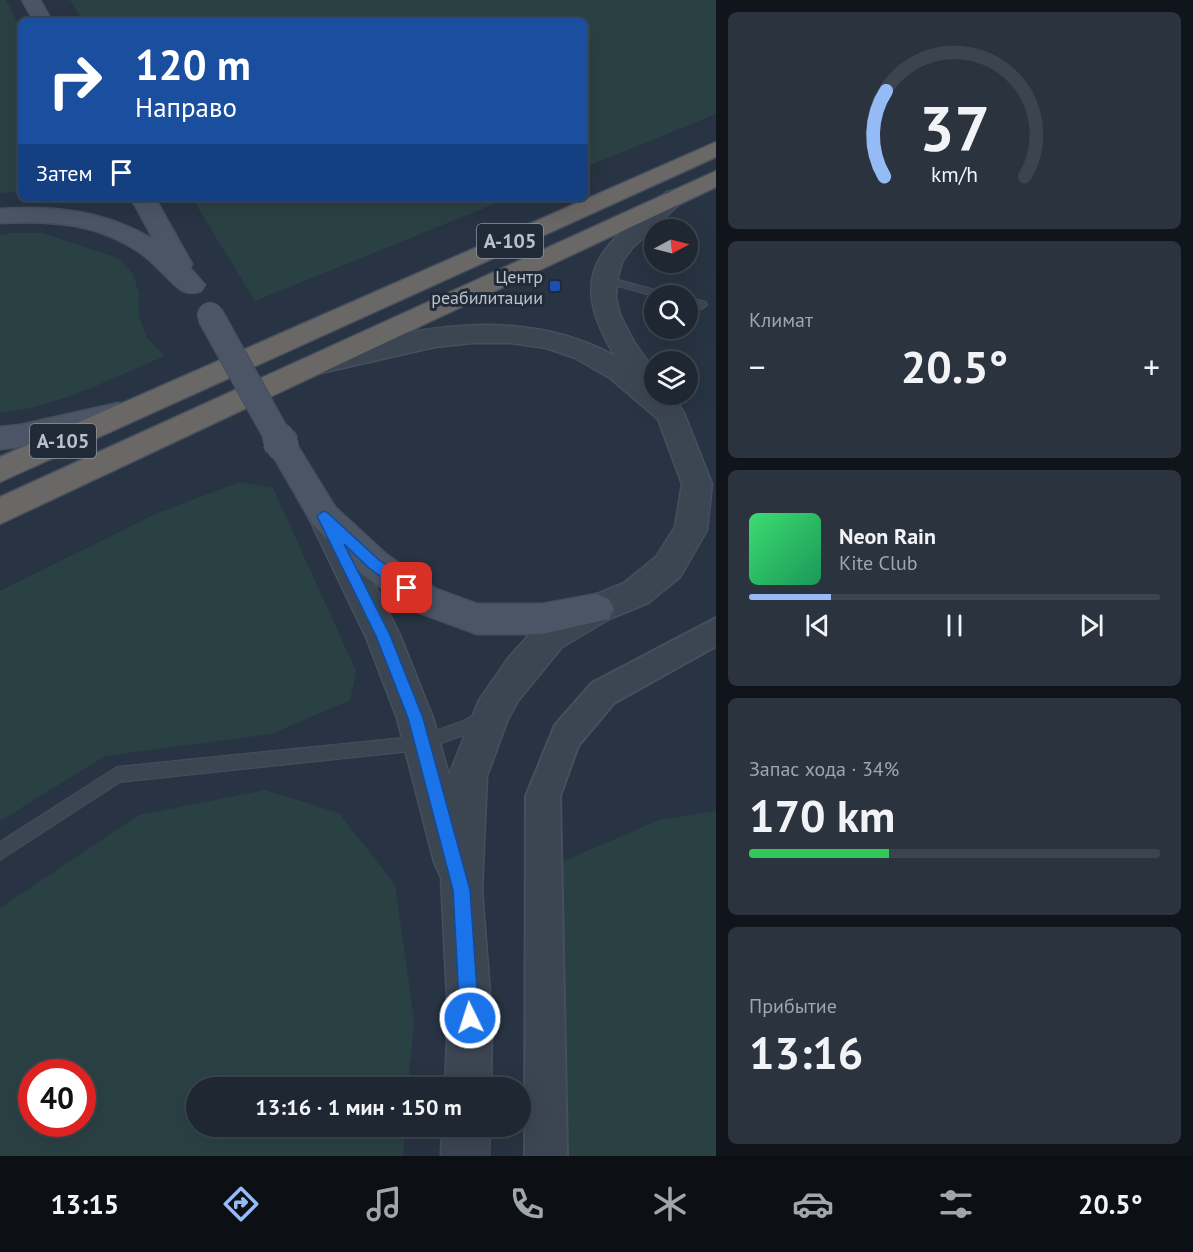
<!DOCTYPE html>
<html lang="ru">
<meta charset="utf-8">
<style>
body{margin:0;font-family:"PT Sans",sans-serif;background:#2b333e;color:#f1f3f6;height:100vh;display:flex;flex-direction:column;font-size:22px;white-space:nowrap}
*{box-sizing:border-box;margin:0}
p{font-size:20px;color:#a1a5ac}
.icon{flex:none;width:33px;height:33px;fill:none;stroke:currentColor;stroke-width:2;stroke-linecap:round;stroke-linejoin:round}
.map{position:relative;flex:1;overflow:hidden}
.details{display:flex;flex-direction:column;gap:12px;padding:12px;background:#10151c;width:477px}
.details>*{flex:none}
.guide{position:absolute;left:18px;top:18px;width:570px;height:183px;border-radius:9px;box-shadow:0 6px 24px #0002,0 0 0 2px #3c444d;background:#1a4fa0;color:#fff;overflow:hidden}
.needle{width:39px;rotate:83deg}
.buttons{position:absolute;left:644px;top:219px;display:grid;gap:12px}
.buttons a{display:grid;place-items:center;width:54px;height:54px;border-radius:50%;background:#1e2732;box-shadow:0 6px 24px #0002,0 0 0 2px #3c444d;font-size:30px}
.speed{position:absolute;left:18px;top:1059px;display:flex;gap:12px;font-size:30px;font-weight:700;text-align:center}
.speed>*{display:grid;place-content:center;width:78px;height:78px;border-radius:50%;background:#1e2732;box-shadow:0 6px 24px #0002,0 0 0 2px #3c444d;line-height:1}
.speed .limit{border:9px solid #d22;background:#fff;color:#111}
.pin{position:absolute;display:grid;place-items:center;width:51px;height:51px;color:#fff;margin:-26px;border-radius:12px;box-shadow:0 3px 9px #0006}
.me{position:absolute;width:66px;margin:-33px;rotate:356deg;stroke-linejoin:round;filter:drop-shadow(0 0 4px #0008)}
.turn{display:flex;align-items:center;gap:21px;height:126px;padding:0 18px;font-size:27px}
.turn .icon{width:78px;height:78px;stroke-width:2.5}
.turn b{display:block;font-size:42px;line-height:51px}
.then{display:flex;align-items:center;height:57px;padding:0 18px;background:#0003;gap:12px;font-size:22px}
.big{font-size:45px;font-weight:600;line-height:1.1}
.details .tile{flex:1;display:flex;flex-direction:column;justify-content:center;gap:9px;min-width:0;padding:0 21px;border-radius:9px;background:#2b333e}
.details .dial{align-items:center;gap:0}
.dial svg{height:156px;overflow:visible;fill:none;stroke:#3c444d;stroke-width:7;stroke-linecap:round;text-anchor:middle}
.dial text{fill:#f1f3f6;stroke:none}
.song{display:flex;align-items:center;gap:18px}
.cover{width:72px;height:72px;border-radius:9px;background:linear-gradient(135deg,hsl(140 70% 55%),hsl(150 70% 35%))}
.played{height:6px;border-radius:3px;background:linear-gradient(90deg,#95bbf6 20%,#3c444d 20%)}
.keys{display:flex;justify-content:space-around;direction:ltr}
.heat{display:flex;justify-content:space-between;align-items:center;font-size:33px;direction:ltr}
.charge{height:9px;border-radius:4px;background:linear-gradient(90deg,#34c759 34%,#3c444d 0)}
.trip{position:absolute;left:186px;top:1077px;width:345px;height:60px;border-radius:30px;background:#1e2732;box-shadow:0 6px 24px #0002,0 0 0 2px #3c444d;font-weight:600;line-height:60px;text-align:center}
.tab-bar{display:flex;height:96px;justify-content:space-around;align-items:center;background:#0c1014;color:#a1a5ac}
.tab-bar .icon{width:42px;height:42px}
.tab-bar .current{color:#95bbf6}
.tab-bar b{font-size:27px;color:#f1f3f6}
main{display:flex;flex:1;min-height:0}
.map>svg:first-child{display:block}
</style>
<main>
<div class="map">
<svg width="716" height="1156" viewBox="0 0 716 1156">
<rect width="100%" height="100%" fill="#283443"/>
<!-- green -->
<path fill="#2a4144" fill-rule="evenodd" d="M0,0H6L21,29V188L16,192L0,193Z
M70,0H716V114L585,167V21H83Z
M192,198H509L255,301Z
M11,233H42L118,258L133,274L139,294V316L147,338L165,356C112,378 58,407 0,413V235Z
M240,482L273,488L356,671L350,700L271,734L105,756L0,821V591L155,514Z
M265,790L339,813L395,885L414,1020L408,1087L196,1088V1126L405,1127L403,1156H0V908L139,815ZM82,1072V1124H32V1072Z
M716,811V1156H567L552,866L659,820Z"/>
<g fill="none" stroke-linecap="round" stroke-linejoin="round">
<!-- service casing -->
<g stroke="#464f5c" stroke-width="2">
<path id="service" d="M604,276L670,294L671,296H654L600,281L599,279Z
M687,297L706,302L707,305L702,309L687,305Z
M483,711L488,713L490,718L488,723L472,732L422,750L120,782L0,860V842L117,767L422,736L463,721Z"/>
</g>
<!-- minor casing -->
<g stroke="#464f5c" stroke-width="4">
<path id="minor" d="M716,618V646L614,703L578,746L560,796L567,1156H525L526,796L555,725L592,683Z"/>
</g>
<!-- tertiary casing -->
<g stroke="#464f5c" stroke-width="3">
<path id="tertiary" d="M675,190L683,192L687,197L632,248L622,262L617,280L616,298L620,315L634,342L654,370V394H672L684,413L712,484L707,530L680,577L648,603L609,619L562,647L518,701L508,719L487,776L482,890L492,1018L491,1088H445L448,1018L441,877L434,862L397,718L366,637L308,516L313,507L324,503L335,507L400,635L433,718L449,775L479,700L509,657L538,625L585,599L624,583L656,557L675,527L682,484L658,419L610,378L575,358L546,348L511,343H473L435,347L321,373L311,370L307,363L311,356C410,327 520,304 615,356C564,271 602,247 667,192Z
M442,1126H490L489,1156H441Z"/>
</g>
<!-- secondary casing -->
<g stroke="#464f5c" stroke-width="3">
<path id="secondary" d="M22,0H40L52,21H34Z
M131,198H155L192,264L190,268L205,285L201,291C195,293 189,294 183,291C172,285 155,263 142,254C98,223 51,220 0,223V209C56,205 106,211 154,240Z
M118,403L128,406L132,414L128,422L20,447L0,449V427L20,425Z
M282,434L292,437L335,507L386,554L436,589L477,604H542L597,594L609,599L614,609L609,619L542,634H477L412,610L362,574L313,525L267,445L272,437Z"/>
</g>
<!-- trunk casing -->
<g stroke="#47515d" stroke-width="3">
<path id="trunk" d="M716,142V157L0,482V457Z
M716,171V187L0,524V497Z"/>
</g>
<!-- service -->
<use href="#service" fill="#3c4653" fill-rule="evenodd"/>
<!-- minor -->
<use href="#minor" fill="#3c4653" fill-rule="evenodd"/>
<!-- tertiary -->
<use href="#tertiary" fill="#3c4653" fill-rule="evenodd"/>
<!-- secondary -->
<use href="#secondary" fill="#4b5566" fill-rule="evenodd"/>
<!-- trunk -->
<use href="#trunk" fill="#6a6866" fill-rule="evenodd"/>
<!-- secondary-bridge-far1 casing -->
<g stroke="#464f5c" stroke-width="28" stroke-linecap="butt">
<path id="secondary-bridge-far1" d="M210,315L280,441"/>
</g>
<!-- secondary-bridge casing -->
<g stroke="#464f5c" stroke-width="36" stroke-linecap="butt">
<path id="secondary-bridge" d="M279,439L282,445"/>
</g>
<!-- secondary-bridge-far1 -->
<use href="#secondary-bridge-far1" stroke="#4b5566" stroke-width="26"/>
<!-- secondary-bridge -->
<use href="#secondary-bridge" stroke="#4b5566" stroke-width="33"/>
</g>
<!-- route -->
<path fill="#1a73e8" stroke="#114b97" stroke-width="1.5" d="M324,511L328,513L379,560L412,584L414,588L412,592H402L369,568L344,544L390,635L423,718L470,890L479,1018L476,1024L470,1027L463,1024L460,1018L453,890L408,718L376,636L317,516Z"/>
<!-- markers -->
<rect fill="#1a4fb4" stroke="#212b38" stroke-width="2" x="549" y="280" width="12" height="12" rx="3"/>
<g text-anchor="middle" dominant-baseline="central" stroke-width="6" stroke-linejoin="round" paint-order="stroke">
<!-- far-poi labels -->
<g font-size="18" fill="#bac1cc" stroke="#212b38" text-anchor="end">
<text x="543" y="276">Центр<tspan x="543" dy="21">реабилитации</tspan></text>
</g>
<!-- shield labels -->
<g fill="#212b38" stroke="#8c94a0" stroke-width="1.5">
<rect x="477" y="224" width="66" height="34" rx="4.5"/>
<rect x="30" y="424" width="66" height="34" rx="4.5"/>
</g>
<g font-size="20" font-weight="bold" fill="#bac1cc">
<text x="510" y="241">А-105</text>
<text x="63" y="441">А-105</text>
</g>
</g>
</svg>
<div class="buttons">
<a><svg class="needle" viewBox="-14 -14 28 28"><path d="M0-13l5 13h-10z" fill="#e53935"/><path d="M0 13l5-13h-10z" fill="#a1a5ac"/></svg></a>
<a><svg class="icon" aria-label="search" viewBox="0 0 24 24"><circle cx="10" cy="10" r="6"/><path d="M15 15l6 6"/></svg></a>
<a><svg class="icon" aria-label="layers" viewBox="0 0 24 24"><path d="M12 4l9 5-9 5-9-5zM3 14l9 5 9-5"/></svg></a>
</div>
<div class="speed"><div class="limit">40</div></div>
<div class="pin" style="left:407px;top:588px;background:#d93025"><svg class="icon" aria-label="arrive" viewBox="0 0 24 24"><path d="M6 21V4h12l-3 4 3 4H6"/></svg></div>
<svg class="me" style="left:470px;top:1018px" viewBox="-20 -20 40 40"><circle r="17" fill="#1a73e8" stroke="#fff" stroke-width="3"/><path d="M0-11L8 9 0 5-8 9z" fill="#fff"/></svg>
<div class="trip">13:16 · 1 мин · 150 m</div>
<div class="guide">
<div class="turn"><svg class="icon" aria-label="right" viewBox="0 0 24 24"><path d="M7 20v-9h11M14 6l5 5-5 5"/></svg><div><b>120 m</b>Направо</div></div>
<div class="then">Затем<svg class="icon" aria-label="arrive" viewBox="0 0 24 24"><path d="M6 21V4h12l-3 4 3 4H6"/></svg></div>
</div>
</div>
<section class="details">
<div class="tile dial"><svg viewBox="0 0 100 80">
<path d="M14 69A42 42 0 1 1 86 69"/>
<path d="M14 69A42 42 0 0 1 15 25" stroke="#95bbf6"/>
<text x="50" y="56" font-size="32" font-weight="700">37</text>
<text x="50" y="72" font-size="11">km/h</text>
</svg></div>
<div class="tile"><p>Климат</p>
<div class="heat"><a>−</a><b class="big">20.5°</b><a>+</a></div>
</div>
<div class="tile">
<div class="song"><i class="cover"></i><div><b>Neon Rain</b><p>Kite Club</p></div></div>
<div class="played"></div>
<div class="keys"><svg class="icon" aria-label="previous" viewBox="0 0 24 24"><path d="M18 5L8 12l10 7zM5 5v14"/></svg><svg class="icon" aria-label="pause" viewBox="0 0 24 24"><path d="M8 5v14M16 5v14"/></svg><svg class="icon" aria-label="next" viewBox="0 0 24 24"><path d="M6 5l10 7-10 7zM19 5v14"/></svg></div>
</div>
<div class="tile"><p>Запас хода · 34%</p><b class="big">170 km</b><div class="charge"></div></div>
<div class="tile"><p>Прибытие</p><b class="big">13:16</b></div>
</section>
</main>
<nav class="tab-bar">
<b>13:15</b>
<svg class="icon current" aria-label="directions" viewBox="0 0 24 24"><path d="M12 3l9 9-9 9-9-9zM9 14v-3h6M13 9l2 2-2 2"/></svg>
<svg class="icon" aria-label="music" viewBox="0 0 24 24"><path d="M9 18V5l10-2v13"/><circle cx="6" cy="18" r="3"/><circle cx="16" cy="16" r="3"/></svg>
<svg class="icon" aria-label="phone" viewBox="0 0 24 24"><path d="M5 4h4l2 5-3 2q2 4 5 5l2-3 5 2v4C11 20 4 13 5 4z"/></svg>
<svg class="icon" aria-label="climate" viewBox="0 0 24 24"><path d="M12 3v18M4 7l16 10M4 17L20 7"/></svg>
<svg class="icon" aria-label="car" viewBox="0 0 24 24"><path d="M5 17H2v-5l4-1 3-4h7l3 4 3 1v5h-3M9 17h6M6 11h13"/><circle cx="7" cy="17" r="2"/><circle cx="17" cy="17" r="2"/></svg>
<svg class="icon" aria-label="filters" viewBox="0 0 24 24"><path d="M4 7h16M4 17h16"/><circle cx="9" cy="7" r="2"/><circle cx="15" cy="17" r="2"/></svg>
<b>20.5°</b>
</nav>
